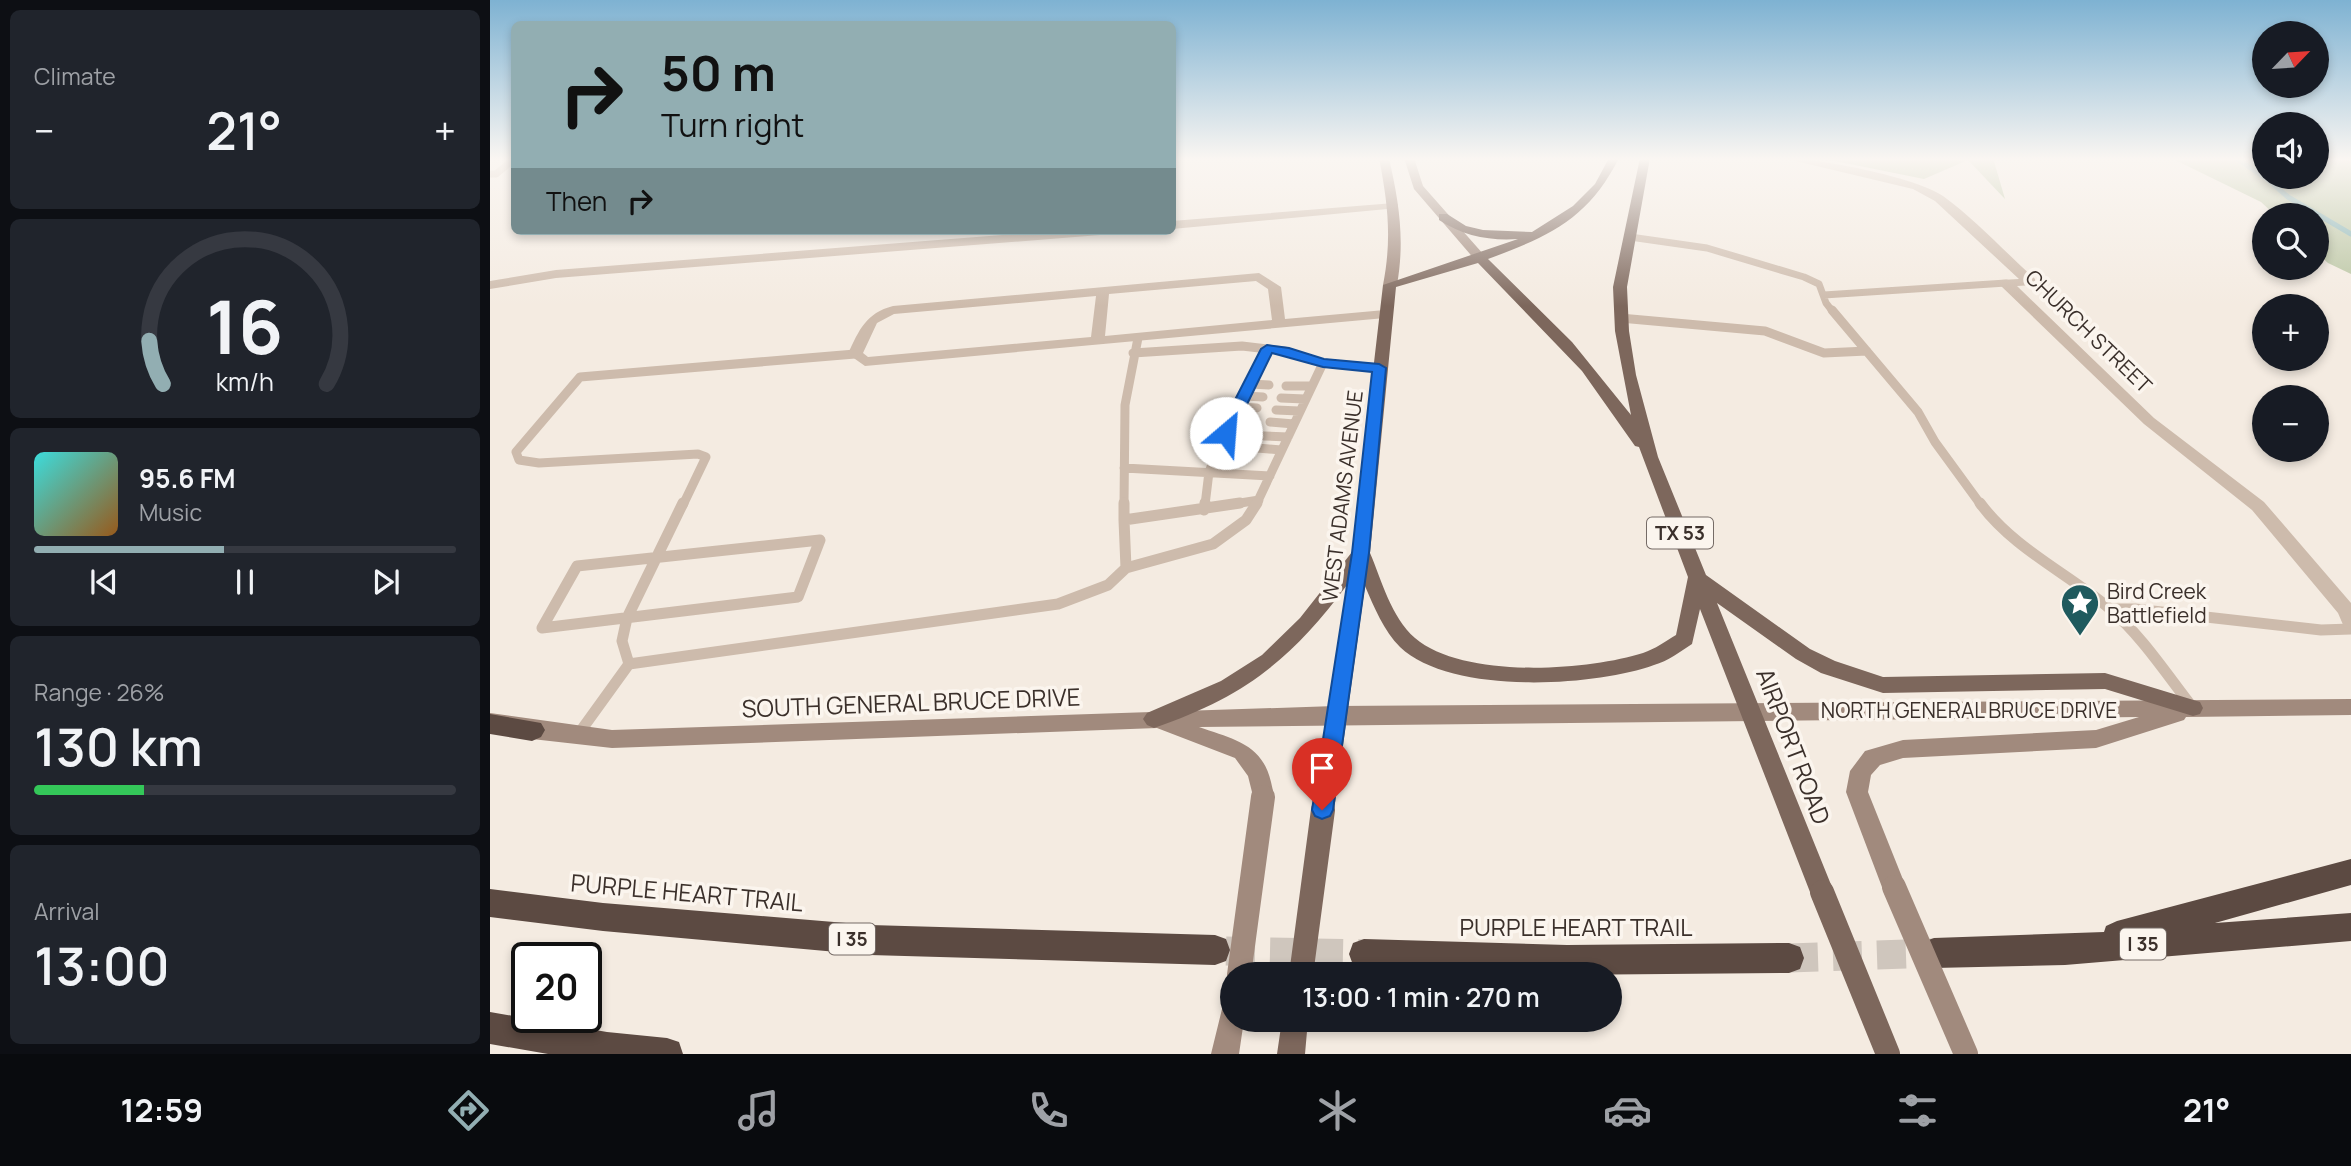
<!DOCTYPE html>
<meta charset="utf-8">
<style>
body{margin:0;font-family:Manrope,sans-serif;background:#20242c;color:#f1f3f6;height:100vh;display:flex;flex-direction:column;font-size:26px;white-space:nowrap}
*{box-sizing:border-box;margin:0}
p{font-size:23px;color:#9ea1a6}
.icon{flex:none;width:38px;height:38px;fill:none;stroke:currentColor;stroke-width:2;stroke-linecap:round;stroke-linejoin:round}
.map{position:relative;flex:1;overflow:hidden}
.details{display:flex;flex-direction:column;gap:10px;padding:10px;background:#0d0f14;width:490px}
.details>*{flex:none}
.guide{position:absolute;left:21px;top:21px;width:665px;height:214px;border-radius:10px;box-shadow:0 4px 10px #0003;background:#92aeb2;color:#111;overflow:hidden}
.needle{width:46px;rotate:65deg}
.buttons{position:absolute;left:1762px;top:21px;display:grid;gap:14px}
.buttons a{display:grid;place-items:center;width:77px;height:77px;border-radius:50%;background:#171b24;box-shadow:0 4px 10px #0003;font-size:35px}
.speed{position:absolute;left:21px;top:942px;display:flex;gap:14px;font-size:35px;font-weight:700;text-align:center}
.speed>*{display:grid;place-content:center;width:91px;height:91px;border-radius:50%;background:#171b24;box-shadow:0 4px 10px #0003;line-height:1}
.speed .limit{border:4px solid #111;border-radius:10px;background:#fff;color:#111}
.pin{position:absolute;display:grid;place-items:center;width:60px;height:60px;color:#fff;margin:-72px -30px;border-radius:50% 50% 50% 0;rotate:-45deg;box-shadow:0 0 7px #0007}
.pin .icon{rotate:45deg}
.me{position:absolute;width:77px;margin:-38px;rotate:27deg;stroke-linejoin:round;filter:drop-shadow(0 0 5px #0008)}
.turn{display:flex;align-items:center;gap:24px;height:147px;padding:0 35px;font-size:32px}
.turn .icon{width:91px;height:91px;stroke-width:2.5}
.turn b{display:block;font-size:49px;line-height:60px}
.then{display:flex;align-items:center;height:66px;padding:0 35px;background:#0003;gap:14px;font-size:26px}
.big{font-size:52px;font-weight:600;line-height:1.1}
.details .widget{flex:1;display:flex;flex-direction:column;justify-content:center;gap:10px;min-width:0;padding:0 24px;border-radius:10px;background:#20242c}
.details .dial{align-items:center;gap:0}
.dial svg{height:182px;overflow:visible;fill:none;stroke:#363941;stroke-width:7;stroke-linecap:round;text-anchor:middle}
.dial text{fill:#f1f3f6;stroke:none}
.song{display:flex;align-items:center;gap:21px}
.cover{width:84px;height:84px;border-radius:10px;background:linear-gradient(135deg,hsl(180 70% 55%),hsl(30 70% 35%))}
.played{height:7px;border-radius:4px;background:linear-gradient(90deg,#92aeb2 45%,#363941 45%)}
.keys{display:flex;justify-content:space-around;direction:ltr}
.heat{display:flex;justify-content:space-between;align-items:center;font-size:38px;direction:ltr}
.charge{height:10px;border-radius:5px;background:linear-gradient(90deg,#34c759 26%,#363941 0)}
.trip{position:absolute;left:730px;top:962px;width:402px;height:70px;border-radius:35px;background:#171b24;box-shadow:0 4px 10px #0003;font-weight:600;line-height:70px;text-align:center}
.tabs{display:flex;height:112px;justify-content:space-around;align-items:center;background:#090b0e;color:#9ea1a6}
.tabs .icon{width:49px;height:49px}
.tabs .current{color:#92aeb2}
.tabs b{font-size:32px;color:#f1f3f6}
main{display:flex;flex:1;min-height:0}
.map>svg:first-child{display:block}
</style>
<main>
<section class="details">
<div class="widget"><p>Climate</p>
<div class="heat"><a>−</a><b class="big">21°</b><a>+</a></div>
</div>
<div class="widget dial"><svg viewBox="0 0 100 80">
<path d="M14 69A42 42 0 1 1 86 69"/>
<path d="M14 69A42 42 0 0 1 8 50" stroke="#92aeb2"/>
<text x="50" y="56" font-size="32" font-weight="700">16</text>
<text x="50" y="72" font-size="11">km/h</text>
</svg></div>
<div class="widget">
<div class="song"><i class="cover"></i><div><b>95.6 FM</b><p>Music</p></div></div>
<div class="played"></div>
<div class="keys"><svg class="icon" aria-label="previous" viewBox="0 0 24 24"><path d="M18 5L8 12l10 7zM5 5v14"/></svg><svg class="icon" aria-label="pause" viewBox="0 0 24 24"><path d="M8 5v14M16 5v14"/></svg><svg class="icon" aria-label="next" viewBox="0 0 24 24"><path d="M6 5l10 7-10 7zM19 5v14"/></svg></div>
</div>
<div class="widget"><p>Range · 26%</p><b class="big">130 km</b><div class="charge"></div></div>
<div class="widget"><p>Arrival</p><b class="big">13:00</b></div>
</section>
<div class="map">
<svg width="1861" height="1054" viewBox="0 0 1861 1054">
<rect width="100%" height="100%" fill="#f4ebe1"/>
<!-- green -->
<path fill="#b8c4a0" d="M1330,158H1503L1515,199L1478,160L1434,179Z
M1681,158H1774V177H1827V158H1861V274L1838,263L1827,253V215H1785L1771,202Z"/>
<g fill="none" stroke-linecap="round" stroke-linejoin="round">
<!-- stream -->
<path stroke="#7fb0b2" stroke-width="5" d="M1746,158L1774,177
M1775,177L1798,197L1861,234"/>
<!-- highway-tunnel -->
<path stroke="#cfc6bd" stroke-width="29" stroke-dasharray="29 15" stroke-linecap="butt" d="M736,951L874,954
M1299,958L1444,953"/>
<!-- lane-far2 -->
<path stroke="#cdbbac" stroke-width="7" d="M0,174H6L24,159
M1140,237L1217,248L1314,277L1329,284L1336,303L1343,312
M1334,295L1516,283"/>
<!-- lane-far1 -->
<path stroke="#cdbbac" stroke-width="9" d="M1342,310L1428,412L1445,442L1491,505
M1130,318L1275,331L1334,353L1377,351
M643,353L752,346L795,351L833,363L889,368
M760,384L779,385
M796,386H820
M754,396L773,397
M791,398L815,399
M749,407L767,408
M786,410L809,411
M742,419L762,421
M780,422L804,424
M736,433L755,435
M774,436L798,437
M729,446L748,447
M767,448L791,450
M634,468L780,476
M193,505L216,457L208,454L49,463L29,460L26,452L90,377L365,354
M634,505L635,405L648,338
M715,505L719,472L729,446L777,349
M738,505L769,500
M766,505L833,363"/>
<!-- lane -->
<path stroke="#cdbbac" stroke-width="11" d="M634,503V520
M1490,503C1523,548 1577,573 1619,608C1652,636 1677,675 1703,708
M714,510L715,503
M330,540L308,597L52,628L87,566Z
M636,568L634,520L750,503
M1620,609H1645L1831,630L1861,629
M139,664L132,641L137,618L193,503
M87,736L139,664L568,604L618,585L636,568L723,544L756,520L767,503"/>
<!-- street -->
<path fill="#cdbbac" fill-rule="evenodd" d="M1293,158C1327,158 1426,177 1453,196C1486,220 1515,252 1545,279V285L1527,286L1664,418L1774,502L1861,603V629L1854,627L1848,613L1762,510L1654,424L1511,286V280L1529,279L1445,201L1423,189Z
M904,203L908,204V208L682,229V221Z
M564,231H616L610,235L66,278L0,289V281L66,270Z
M769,273L791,287L795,319L895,310L902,314L895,318L375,366L358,354C369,330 376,313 403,306ZM766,281L778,289L782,320L615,336L619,294ZM606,296L601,337L378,357L373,353L387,323L404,314Z"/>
<!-- secondary -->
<path fill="#a18a7d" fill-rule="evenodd" d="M889,158H899C909,203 915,239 907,285L900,289L893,285C902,239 898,204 889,158Z
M914,158H924L933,186L994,255V261H986L924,189Z
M1861,699V715L1696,717L1694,720L1606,748L1413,758L1390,765L1381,775L1378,792L1416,887L1413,895L1404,898L1395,895L1356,792L1360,771L1375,751L1413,740L1606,730L1649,717L709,727C742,739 772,743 781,782C783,791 785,796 781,804L773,807L765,804L758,776L745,758L667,728L122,748L42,739L0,731V713L122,730L845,706Z
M742,1001V1020H754L749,1054H721L733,1005Z"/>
<!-- primary -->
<path fill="#7d675c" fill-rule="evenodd" d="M1119,158H1129C1098,219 1060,236 998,259L1082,342L1141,415L1125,331L1123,287L1150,158H1160L1137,287L1139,331L1146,375L1168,457L1216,575L1320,649L1345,661L1393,677L1615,673L1710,702L1713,708L1710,714L1703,716L1615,689L1393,693L1331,673L1306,659L1227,603L1344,892L1341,900L1332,903L1323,900L1320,892L1210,609L1202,644C1190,652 1178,661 1164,665C1103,687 960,695 910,647C894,631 884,607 875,586L844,810L841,817L833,820L825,817L822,810L857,585C800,661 754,697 664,728L657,725L653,719L657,713L731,681L772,655L810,618L862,552L893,285L1028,239C1000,241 973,236 949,220V214H957L976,226L993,230L1042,232L1083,206L1105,184ZM988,263L1092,371L1145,446L1149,447L1198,577L1186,635C1176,641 1165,649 1153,653C1096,671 973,679 925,638C901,617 892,581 880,553L906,287Z
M792,1020H818L815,1054H787Z"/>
<!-- highway -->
<path fill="#5c4a42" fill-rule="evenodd" d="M0,714L51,723L55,730L51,737L42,741L0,734Z
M1861,859V885L1725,923L1861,913V941L1575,965L1444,968L1433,964L1429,953L1433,942L1444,938L1614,932L1616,926L1627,921Z
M0,889L113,903L380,925L725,935L736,939L740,950L736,961L725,965L380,955L113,931L0,917Z
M874,939L1077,945L1299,943L1310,947L1314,958L1310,969L1299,973L1064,975L874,969L863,965L859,954L863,943Z
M0,1012L117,1032L177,1038L189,1042L193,1054H58L0,1044Z"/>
<!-- secondary-bridge -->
<path stroke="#a18a7d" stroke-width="24" d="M1404,887L1476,1054
M749,975L773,797"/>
<!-- primary-bridge -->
<path stroke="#7d675c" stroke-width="24" d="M1332,892L1398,1054
M811,975L833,810"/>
</g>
<!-- sky -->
<linearGradient id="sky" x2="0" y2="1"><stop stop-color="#7eb2d2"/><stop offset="0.52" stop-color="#faf6f2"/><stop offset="1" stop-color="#faf6f2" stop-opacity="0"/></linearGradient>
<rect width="1861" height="306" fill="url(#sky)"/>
<!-- route -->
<path fill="#1a73e8" stroke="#114b97" stroke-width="2" d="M777,345L799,348L834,359L889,364L896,368L879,553L843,810L840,816L832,819L825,816L822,810L862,553L882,372L833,367L782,353L743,433L736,437L730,436L728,433L771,349Z"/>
<!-- icons -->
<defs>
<g id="sight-pin" transform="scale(2.0125)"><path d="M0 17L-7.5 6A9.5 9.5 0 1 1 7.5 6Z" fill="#1f5a5e" stroke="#fbf5ee"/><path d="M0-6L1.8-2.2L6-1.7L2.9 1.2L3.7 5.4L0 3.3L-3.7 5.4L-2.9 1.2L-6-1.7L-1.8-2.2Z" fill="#fff"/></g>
</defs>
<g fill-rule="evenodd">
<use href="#sight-pin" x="1590" y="603"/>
</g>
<g text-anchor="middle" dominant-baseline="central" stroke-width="7" stroke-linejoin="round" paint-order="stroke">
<!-- shield labels -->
<g fill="#fbf5ee" stroke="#756b66" stroke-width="2">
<rect x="1157" y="517.5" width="66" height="31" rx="5"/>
<rect x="339" y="923.5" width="46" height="31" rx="5"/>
<rect x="1630" y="928.5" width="46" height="31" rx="5"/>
</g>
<g font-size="19" font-weight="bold" fill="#3b302b">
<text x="1190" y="533">TX 53</text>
<text x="362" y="939">I 35</text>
<text x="1653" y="944">I 35</text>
</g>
<!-- street labels -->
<g font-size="21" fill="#3b302b" stroke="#fbf5ee">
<text transform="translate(1599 331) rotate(44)">CHURCH STREET</text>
<text transform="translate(852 496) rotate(-83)">WEST ADAMS AVENUE</text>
<text x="1479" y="710">NORTH GENERAL BRUCE DRIVE</text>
</g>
<!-- poi labels -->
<g font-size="21" fill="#3b302b" stroke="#fbf5ee" text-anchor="start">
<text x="1617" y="591">Bird Creek<tspan x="1617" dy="24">Battlefield</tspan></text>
</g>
<!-- near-street labels -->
<g font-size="24" fill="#3b302b" stroke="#fbf5ee">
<text transform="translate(421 702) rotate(-2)">SOUTH GENERAL BRUCE DRIVE</text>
<text transform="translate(1304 746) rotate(69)">AIRPORT ROAD</text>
<text transform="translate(197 892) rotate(5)">PURPLE HEART TRAIL</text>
<text x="1086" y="926">PURPLE HEART TRAIL</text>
</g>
</g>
</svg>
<div class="buttons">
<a><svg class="needle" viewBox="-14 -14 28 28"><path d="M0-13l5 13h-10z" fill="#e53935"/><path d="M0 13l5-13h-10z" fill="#9ea1a6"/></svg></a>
<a><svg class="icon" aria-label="sound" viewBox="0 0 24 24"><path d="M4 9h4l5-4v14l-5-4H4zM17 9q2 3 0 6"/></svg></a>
<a><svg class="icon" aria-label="search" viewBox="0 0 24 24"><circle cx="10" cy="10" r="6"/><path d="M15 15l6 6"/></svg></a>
<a>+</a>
<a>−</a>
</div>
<div class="speed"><div class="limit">20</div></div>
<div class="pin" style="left:832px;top:810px;background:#d93025"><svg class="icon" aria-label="arrive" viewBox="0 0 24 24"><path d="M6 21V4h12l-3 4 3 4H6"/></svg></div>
<svg class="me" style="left:736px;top:433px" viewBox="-20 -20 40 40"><circle r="19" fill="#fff"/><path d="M0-13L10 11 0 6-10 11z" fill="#1a73e8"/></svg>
<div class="trip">13:00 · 1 min · 270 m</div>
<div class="guide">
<div class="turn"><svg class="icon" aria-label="right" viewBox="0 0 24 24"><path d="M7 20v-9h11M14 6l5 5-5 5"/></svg><div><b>50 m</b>Turn right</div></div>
<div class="then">Then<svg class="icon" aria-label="right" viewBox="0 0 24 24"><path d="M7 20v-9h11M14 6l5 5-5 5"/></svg></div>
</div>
</div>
</main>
<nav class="tabs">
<b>12:59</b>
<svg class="icon current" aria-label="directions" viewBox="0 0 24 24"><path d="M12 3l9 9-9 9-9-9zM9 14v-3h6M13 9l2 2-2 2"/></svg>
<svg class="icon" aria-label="music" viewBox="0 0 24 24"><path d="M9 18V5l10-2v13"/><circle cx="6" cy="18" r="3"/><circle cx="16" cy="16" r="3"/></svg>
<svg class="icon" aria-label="phone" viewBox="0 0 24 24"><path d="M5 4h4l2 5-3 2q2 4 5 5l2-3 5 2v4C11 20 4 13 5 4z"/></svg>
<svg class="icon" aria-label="climate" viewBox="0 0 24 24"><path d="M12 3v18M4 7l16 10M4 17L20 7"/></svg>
<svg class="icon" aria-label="car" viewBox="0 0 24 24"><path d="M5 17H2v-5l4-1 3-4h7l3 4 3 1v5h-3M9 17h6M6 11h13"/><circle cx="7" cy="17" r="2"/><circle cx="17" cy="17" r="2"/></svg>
<svg class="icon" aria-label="filters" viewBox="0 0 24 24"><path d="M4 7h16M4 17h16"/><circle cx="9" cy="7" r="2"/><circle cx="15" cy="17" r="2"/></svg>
<b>21°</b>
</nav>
